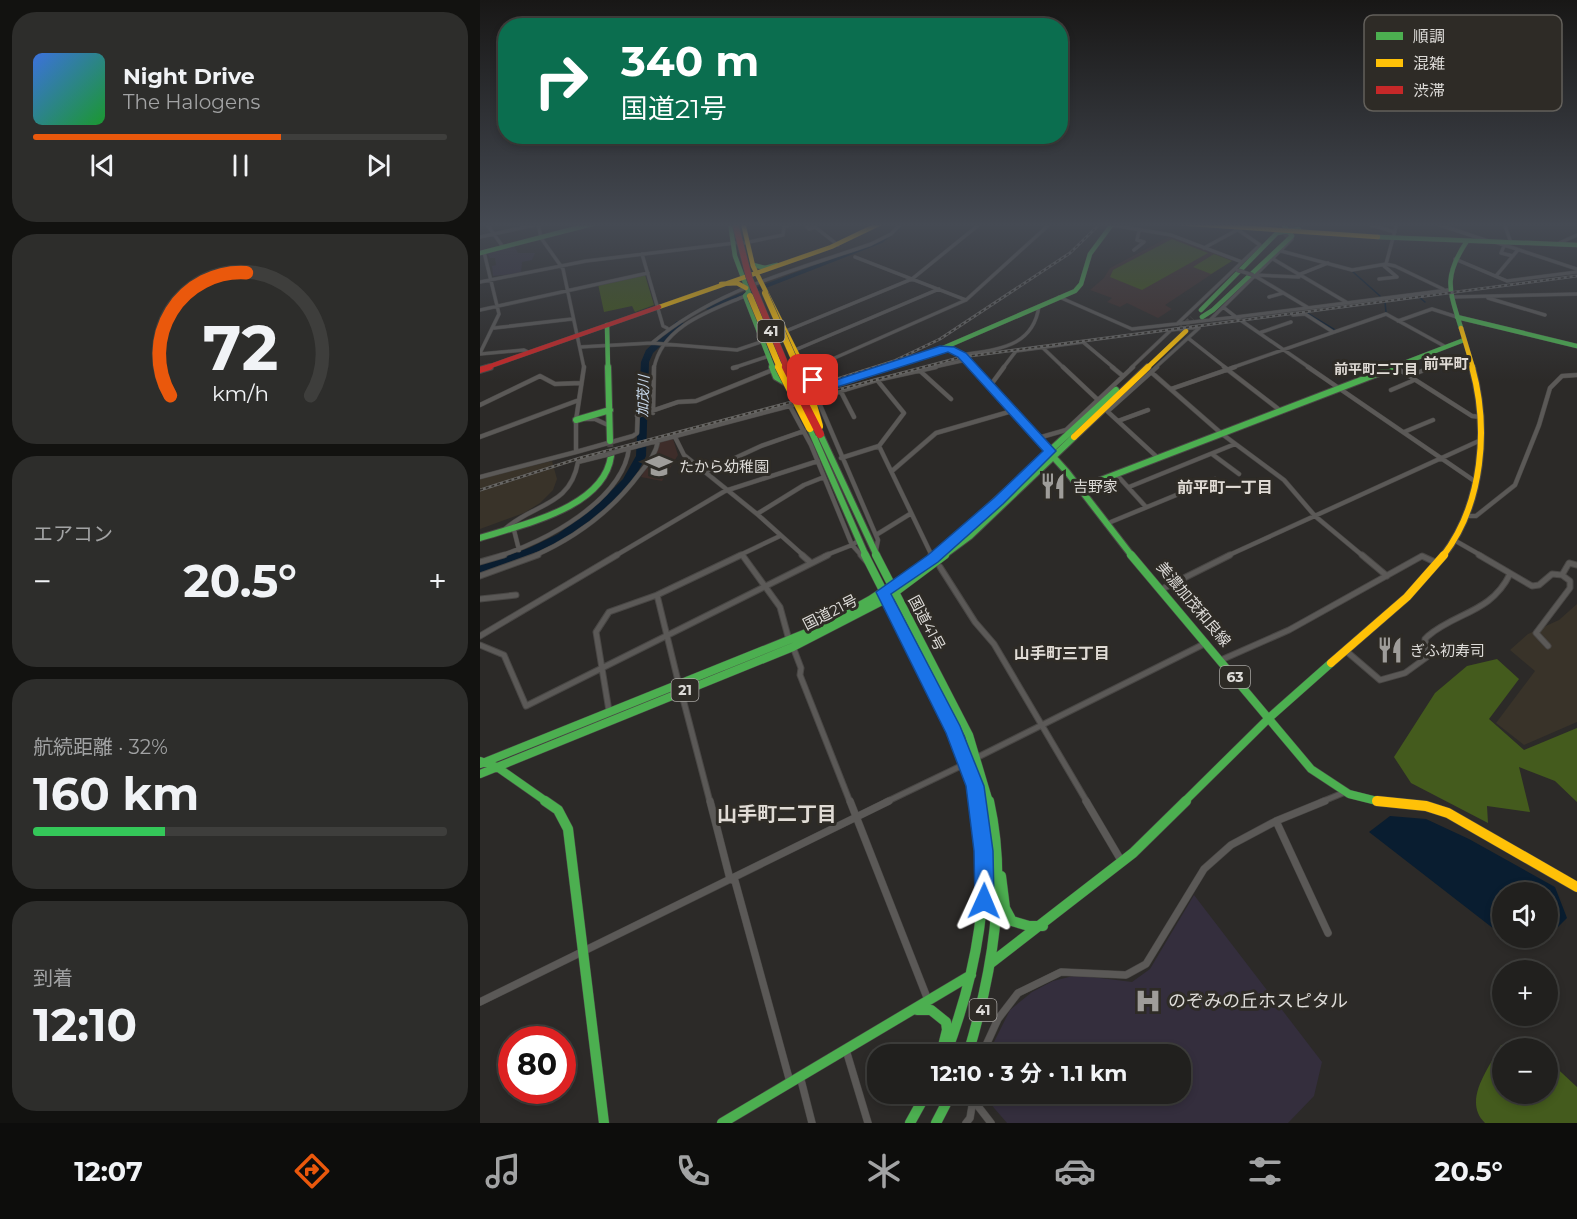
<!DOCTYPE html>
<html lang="ja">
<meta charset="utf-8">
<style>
body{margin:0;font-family:Montserrat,"Noto Sans JP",sans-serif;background:#2d2d2b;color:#f1f3f6;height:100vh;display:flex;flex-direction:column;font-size:22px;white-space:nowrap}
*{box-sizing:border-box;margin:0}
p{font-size:20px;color:#a2a3a4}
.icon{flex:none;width:33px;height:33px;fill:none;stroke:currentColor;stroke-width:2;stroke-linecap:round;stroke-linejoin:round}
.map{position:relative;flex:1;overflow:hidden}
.drawer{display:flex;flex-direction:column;gap:12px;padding:12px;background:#121210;width:480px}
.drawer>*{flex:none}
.hud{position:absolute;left:18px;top:18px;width:570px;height:126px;border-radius:24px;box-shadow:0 3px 9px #0003,0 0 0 2px #3e3e3c;background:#0b6e4f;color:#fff;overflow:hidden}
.controls{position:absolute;left:1012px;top:882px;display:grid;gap:12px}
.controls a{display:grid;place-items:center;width:66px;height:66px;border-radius:50%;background:#21201e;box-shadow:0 3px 9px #0003,0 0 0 2px #3e3e3c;font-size:30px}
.speed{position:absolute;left:18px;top:1026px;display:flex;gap:12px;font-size:30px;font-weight:700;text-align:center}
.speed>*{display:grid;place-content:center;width:78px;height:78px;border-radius:50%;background:#21201e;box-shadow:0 3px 9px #0003,0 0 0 2px #3e3e3c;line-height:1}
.speed .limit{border:9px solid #d22;background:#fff;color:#111}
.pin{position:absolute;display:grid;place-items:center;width:51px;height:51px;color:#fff;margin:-26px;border-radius:12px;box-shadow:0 3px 9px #0006}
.me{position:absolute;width:66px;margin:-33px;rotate:1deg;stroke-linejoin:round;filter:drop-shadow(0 0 4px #0008)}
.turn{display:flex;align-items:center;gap:21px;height:126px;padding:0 24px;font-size:27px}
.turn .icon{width:78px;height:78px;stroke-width:2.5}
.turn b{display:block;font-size:42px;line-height:51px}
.big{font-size:45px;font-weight:700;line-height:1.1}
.drawer .tile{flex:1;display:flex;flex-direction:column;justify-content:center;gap:9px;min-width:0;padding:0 21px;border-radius:24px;background:#2d2d2b}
.drawer .dial{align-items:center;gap:0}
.dial svg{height:156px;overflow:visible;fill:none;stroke:#3e3e3c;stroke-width:7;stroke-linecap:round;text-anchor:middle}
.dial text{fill:#f1f3f6;stroke:none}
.song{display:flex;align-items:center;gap:18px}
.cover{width:72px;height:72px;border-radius:9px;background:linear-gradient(135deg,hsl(220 70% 55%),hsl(130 70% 35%))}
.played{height:6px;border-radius:3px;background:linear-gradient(90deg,#ea580c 60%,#3e3e3c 60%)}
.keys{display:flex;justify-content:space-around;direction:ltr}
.heat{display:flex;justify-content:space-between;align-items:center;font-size:33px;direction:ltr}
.charge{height:9px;border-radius:4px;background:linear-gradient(90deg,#34c759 32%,#3e3e3c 0)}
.trip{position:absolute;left:387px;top:1044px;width:324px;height:60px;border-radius:24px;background:#21201e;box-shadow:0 3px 9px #0003,0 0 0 2px #3e3e3c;font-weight:700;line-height:60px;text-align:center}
.dock{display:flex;height:96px;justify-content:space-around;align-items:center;background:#0d0d0c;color:#a2a3a4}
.dock .icon{width:42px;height:42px}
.dock .on{color:#ea580c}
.dock b{font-size:27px;color:#f1f3f6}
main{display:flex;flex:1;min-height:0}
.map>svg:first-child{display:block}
</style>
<main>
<section class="drawer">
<div class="tile">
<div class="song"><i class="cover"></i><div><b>Night Drive</b><p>The Halogens</p></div></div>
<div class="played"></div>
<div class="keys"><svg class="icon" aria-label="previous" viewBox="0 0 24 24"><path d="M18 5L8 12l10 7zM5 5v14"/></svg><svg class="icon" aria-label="pause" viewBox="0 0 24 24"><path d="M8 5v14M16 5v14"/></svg><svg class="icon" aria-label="next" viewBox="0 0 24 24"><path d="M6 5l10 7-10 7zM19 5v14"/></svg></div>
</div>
<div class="tile dial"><svg viewBox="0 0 100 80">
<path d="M14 69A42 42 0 1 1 86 69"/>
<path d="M14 69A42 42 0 0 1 53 6" stroke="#ea580c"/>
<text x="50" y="56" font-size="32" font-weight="700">72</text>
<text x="50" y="72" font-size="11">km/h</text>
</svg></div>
<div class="tile"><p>エアコン</p>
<div class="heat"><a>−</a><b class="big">20.5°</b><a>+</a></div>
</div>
<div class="tile"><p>航続距離 · 32%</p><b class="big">160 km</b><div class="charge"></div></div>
<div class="tile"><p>到着</p><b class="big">12:10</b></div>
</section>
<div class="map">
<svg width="1097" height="1123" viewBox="0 0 1097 1123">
<rect width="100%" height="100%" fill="#2c2a28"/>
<!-- built -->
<path fill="#393329" d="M72,461L77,479L73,490L60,503L44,513L0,529V478Z
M1097,604V722L1044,745L1016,723L1055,671L1030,650L1048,634L1079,620Z"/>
<!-- education -->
<path fill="#3e2d2a" d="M691,236L753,260L685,305L692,309L678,318L647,303L640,307L627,302L632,298L610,290L624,278L630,268Z
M193,439L198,455L182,481L161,477L181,441Z"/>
<!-- medical -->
<path fill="#342e3d" d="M34,246L38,253H55L52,260L42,262L41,273L13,276L12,266L16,265L15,258H10L7,253Z
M714,895L842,1062L834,1096L808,1123H527L502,1094H700V1054H508L530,1010L552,992L573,981L597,975L652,982L670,969Z"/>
<!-- green -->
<path fill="#405616" d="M692,239L728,253L662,290L630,277L633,270Z
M734,254L752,261L731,274L713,267Z
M165,275L174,305L155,312L152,306L124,312L118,284Z"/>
<!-- forest -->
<path fill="#445b1d" d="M1017,659L1039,679L1009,719L1044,750L1097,728V802L1075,781L1039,767L1050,812L1007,806L1008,823L931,783L914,757L955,693L987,666Z
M1043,1043L1052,1048H1023V1094H1068V1060L1097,1087V1123H1005C982,1101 1009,1068 1021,1045Z"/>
<!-- water -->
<path fill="#091d30" d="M910,816L946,819L989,839L1075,887L1087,918L1068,937V892H1023V936L889,832Z"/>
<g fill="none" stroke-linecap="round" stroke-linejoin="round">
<!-- stream -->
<path stroke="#091d30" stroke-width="1.5" d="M872,271L900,296
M939,297L945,302
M905,302L906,312
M827,313L855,330"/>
<!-- river -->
<path fill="#091d30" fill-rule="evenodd" d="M421,223H428L402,243L229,310L222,308L398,241Z
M197,321L204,323L173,353L169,362L166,456C136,522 65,553 0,573V565L49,548L78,534L119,503L143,479L156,456L161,362L166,350Z"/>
<!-- secondary-tunnel -->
<path stroke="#474542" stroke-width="6" stroke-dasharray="6 3" stroke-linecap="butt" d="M130,441L131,456"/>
<!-- highway-tunnel -->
<path stroke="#474542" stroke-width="6" stroke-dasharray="6 3" stroke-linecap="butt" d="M805,237L814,227
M699,331L712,318"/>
<!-- street-far3 casing -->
<g stroke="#494745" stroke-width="4">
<path id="street-far3" d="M6,223L23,247
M58,223L61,238L83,269L104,368
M324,223L329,229L335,227L358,245
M884,223L915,232
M954,223L1011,242
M1024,223L1031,243
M190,225L192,223
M632,225L691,235L762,262
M822,225L828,223
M0,237L59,224
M1015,242L1097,269
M264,243L303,235L304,227L315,223
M1077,244L1097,235
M1024,246L1021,253L1033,256
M724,248L757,230
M654,250L664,242L657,240L659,231
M801,251L872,270L906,264L915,266L963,289
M162,254L183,326L187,328
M375,257L486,300
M793,259L866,302
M975,259L1027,281L1097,272
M906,264L917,223
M776,275L819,277
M818,275L848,263
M775,276L827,307
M1016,276L1037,251
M899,279L917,277L904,266
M0,282L106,261L255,243
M579,297L652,329L756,317L830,368
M789,297L803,293
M971,297L1097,294
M1008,298L1065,315
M743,307L756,317L968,290
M0,310L168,273
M813,315L825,314L853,332
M730,320L812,239L810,238
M918,321L952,309L977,317
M697,324L780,245L754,227
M14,328L92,319
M779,333L811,322
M291,334L306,331L432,279L501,223
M708,338L746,368
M172,343C236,289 314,271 391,244L411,234L422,223
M100,347L172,343L257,350L284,341
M563,348L584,368
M315,350L459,289
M0,353L19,314L4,252
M0,354L44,350L48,352
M482,355C517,349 553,348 559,306
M174,368C182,326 230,311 265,296
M253,368L289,356
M332,368L486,300L571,223
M450,368L486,360
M523,368L536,351L603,342L634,368
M651,368L691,330L719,327
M675,368L719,328
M751,368L906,314L966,347
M948,368L956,365"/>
</g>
<!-- street-far2 casing -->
<g stroke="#494745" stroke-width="5">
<path id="street-far2" d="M583,367L618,400
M632,367L643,376
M744,367L801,411
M828,367L993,480
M915,367L992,416L1001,417
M253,368L257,367
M306,370L338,367
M439,370L471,399
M671,372L742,434L804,480L835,516L883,556
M929,376L952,367
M510,386L524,367
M691,389L755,367
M360,390L374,417
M911,390L932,381
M337,398L398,540L396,550
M321,403L397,380L456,367
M0,405L60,376L75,384L101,383
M310,406L331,445L372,545L344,556
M627,411L678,458
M628,411L677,367
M173,413L174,367
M157,416L198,402L216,401L295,369
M105,419H115L130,426
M638,421L668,410
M924,432L953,420
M0,437L99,400
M195,437L204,455L277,514L324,556
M558,438L586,430L653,367
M399,446L452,556
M139,451L313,405
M96,452L153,436L157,433L158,406
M732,454L759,474
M361,458L399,446L424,413L397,380
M412,471L456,433L532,411
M225,472L281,446L324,431
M636,474L666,507
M0,477L96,452V420L104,367
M649,487L755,444
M277,514L324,485L344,477
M985,516H996L1035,485L1059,425L1070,388L1082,376L1097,375
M626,524L735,479
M33,526L39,550
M25,529C54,503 90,507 98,462L126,455
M396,535L430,514
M974,540L1002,556
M378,541L372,545L382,556
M19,556C65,542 143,500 149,448
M54,556C97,537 132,511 160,473C168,463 176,454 178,441
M135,556L245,491L338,461
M258,556L300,536
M747,556L1001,440"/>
</g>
<!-- street-far1 casing -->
<g stroke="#494745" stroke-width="7">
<path id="street-far1" d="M322,555L330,562
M381,555L389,564
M451,555L453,558
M882,555L907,576
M999,555L1052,586L1059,585L1072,574L1082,575L1090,581V588L1056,633L1068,646
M263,556L300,607L309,640
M0,562L24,555
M460,567L495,622L514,644L607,802
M1082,575L1089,563L1097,565
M0,576L58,555
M682,589L750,555
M177,595L199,685
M0,599L36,595
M0,636L137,555
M0,645L24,655L46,706L348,555
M313,647L321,668L320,675L370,802
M865,650L900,680L925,673L947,657L945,639L948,636C976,612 1011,613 1030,574
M741,660L809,630L942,556L957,563
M201,691L230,802
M129,711L116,632L129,612L177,595L261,555
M498,757L726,643
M406,802L487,763
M841,802L863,793"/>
</g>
<!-- street casing -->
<g stroke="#494745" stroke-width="8">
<path id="street" d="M230,801L250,879L255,881L310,1082
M370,801L448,1000
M606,801L642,862
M796,821L848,933
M0,1002L409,801
M366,1050L388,1123
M502,1054L518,1019L538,993L581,972L646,975L666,964L724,869L751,845L796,821L845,801
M320,1076L332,1123
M494,1101L511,1123
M486,1123L490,1118L494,1094"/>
</g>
<!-- fast-far3 casing -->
<g stroke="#494745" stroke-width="5">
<path id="fast-far3" d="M250,223L255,256L270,296
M898,237L1097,245
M0,253L116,223
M273,265L285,268L297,265
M268,293L265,296L293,368
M721,310L797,233L819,229
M722,317L733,310L812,236L804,226
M977,317L1097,346
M127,325L128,368
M981,328C969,289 963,277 987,241
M463,348L595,291L601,284L610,254L633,223
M404,368L463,348L482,355L494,368
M911,368L984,340"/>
</g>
<!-- fast-far2 casing -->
<g stroke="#494745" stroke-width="8">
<path id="fast-far2" d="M128,367L130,441
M292,367L296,377L308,384L330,380
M492,367L587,472L652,556
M333,380L357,384L408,367
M96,420L130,410
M330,428L386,556
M340,434L397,556
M600,488L915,367
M0,538C43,524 124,508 131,456
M463,549L636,390
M463,556L490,536L594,437"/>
</g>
<!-- fast-far1 casing -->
<g stroke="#494745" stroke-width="9">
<path id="fast-far1" d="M385,555L474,731L497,802
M396,555L489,735L509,802
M651,555L831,769L869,794L897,801
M0,761L17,767L67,802
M0,764L341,627L390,600L440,567
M0,774L313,647L406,599L465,555
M704,802L789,718L851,663"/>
</g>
<!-- fast casing -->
<g stroke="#494745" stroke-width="11">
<path id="fast" d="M65,801L78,810L88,829L124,1123
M521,876L525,908L532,921L549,926H563
M511,963L653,853L706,801
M437,1010H451L466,1022L467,1030L462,1050
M466,1054C497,971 513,888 497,801
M488,1054C512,973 528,885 509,801
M242,1123L491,975
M430,1123L446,1094
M456,1123L471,1094"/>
</g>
<!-- slow-far3 casing -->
<g stroke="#494745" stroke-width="5">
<path id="slow-far3" d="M263,223L273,266L324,368
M697,223L898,237
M241,284L257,283L266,288
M179,307L351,247L401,223
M981,328L993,368
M667,368L706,331"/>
</g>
<!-- slow-far2 casing -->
<g stroke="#494745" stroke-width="8">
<path id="slow-far2" d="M323,367L328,377L333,380
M594,437L668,367
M963,556C1003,504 1009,428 992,367"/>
</g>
<!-- slow-far1 casing -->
<g stroke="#494745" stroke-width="9">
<path id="slow-far1" d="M851,663L927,597L964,555
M897,801L909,802"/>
</g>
<!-- slow casing -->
<g stroke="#494745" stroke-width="11">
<path id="slow" d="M897,801L946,806L968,813L1097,887"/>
</g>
<!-- jam-far1 casing -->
<g stroke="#494745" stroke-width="5">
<path id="jam-far1" d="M5,368L179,307"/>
</g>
<!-- jam casing -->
<g stroke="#494745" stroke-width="8">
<path id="jam" d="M0,370L10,367"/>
</g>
<!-- street-far3 -->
<use href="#street-far3" stroke="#5b5957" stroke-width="3"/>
<!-- street-far2 -->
<use href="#street-far2" stroke="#5b5957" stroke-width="4"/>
<!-- street-far1 -->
<use href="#street-far1" stroke="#5b5957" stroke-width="5"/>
<!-- street -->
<use href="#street" stroke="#5b5957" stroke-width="7"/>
<!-- fast-far3 -->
<use href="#fast-far3" stroke="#4caf50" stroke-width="4.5"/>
<!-- fast-far2 -->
<use href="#fast-far2" stroke="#4caf50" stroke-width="6"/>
<!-- fast-far1 -->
<use href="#fast-far1" stroke="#4caf50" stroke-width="8"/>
<!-- fast -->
<use href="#fast" stroke="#4caf50" stroke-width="10"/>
<!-- slow-far3 -->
<use href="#slow-far3" stroke="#ffc107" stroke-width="4.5"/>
<!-- slow-far2 -->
<use href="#slow-far2" stroke="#ffc107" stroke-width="6"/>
<!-- slow-far1 -->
<use href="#slow-far1" stroke="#ffc107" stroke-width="8"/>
<!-- slow -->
<use href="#slow" stroke="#ffc107" stroke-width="10"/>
<!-- jam-far1 -->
<use href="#jam-far1" stroke="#c62828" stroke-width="4.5"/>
<!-- jam -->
<use href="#jam" stroke="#c62828" stroke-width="6"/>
<!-- rail casing -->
<g stroke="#676664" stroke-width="3">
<path id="rail" d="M338,385L414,361L460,339L590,253L621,223
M0,490L100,458L482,357L1097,276"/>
</g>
<!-- rail -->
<use href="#rail" stroke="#2e2b26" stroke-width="1.5" stroke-dasharray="3" stroke-linecap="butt"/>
<!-- street-bridge-far1 casing -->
<g stroke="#494745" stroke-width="4" stroke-linecap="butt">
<path id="street-bridge-far1" d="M757,270L773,275"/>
</g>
<!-- street-bridge casing -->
<g stroke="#494745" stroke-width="5" stroke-linecap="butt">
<path id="street-bridge" d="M126,455L139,451"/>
</g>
<!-- slow-bridge-far1 casing -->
<g stroke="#494745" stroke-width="7" stroke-linecap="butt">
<path id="slow-bridge-far1" d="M285,293L318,368
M270,296L300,368"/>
</g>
<!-- slow-bridge casing -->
<g stroke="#494745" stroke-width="9" stroke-linecap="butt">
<path id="slow-bridge" d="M299,367L330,428
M317,367L331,398L339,426"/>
</g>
<!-- jam-bridge-far1 casing -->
<g stroke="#494745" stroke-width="7" stroke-linecap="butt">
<path id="jam-bridge-far1" d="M255,223L269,277L307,368"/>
</g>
<!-- jam-bridge casing -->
<g stroke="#494745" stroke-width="9" stroke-linecap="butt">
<path id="jam-bridge" d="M306,367L340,434"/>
</g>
<!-- street-bridge-far1 -->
<use href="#street-bridge-far1" stroke="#5b5957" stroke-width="3"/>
<!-- street-bridge -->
<use href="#street-bridge" stroke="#5b5957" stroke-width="4"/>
<!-- slow-bridge-far1 -->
<use href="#slow-bridge-far1" stroke="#ffc107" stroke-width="6"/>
<!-- slow-bridge -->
<use href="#slow-bridge" stroke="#ffc107" stroke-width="8"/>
<!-- jam-bridge-far1 -->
<use href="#jam-bridge-far1" stroke="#c62828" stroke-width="6"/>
<!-- jam-bridge -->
<use href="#jam-bridge" stroke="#c62828" stroke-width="8"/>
</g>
<!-- sky -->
<linearGradient id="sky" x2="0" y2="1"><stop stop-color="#181716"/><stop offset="0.59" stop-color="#454a53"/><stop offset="1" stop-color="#454a53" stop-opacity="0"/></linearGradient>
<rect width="1097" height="381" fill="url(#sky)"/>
<!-- route -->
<path fill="#1a73e8" stroke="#114b97" stroke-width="1.5" d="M460,346L474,347L486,353L576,451L523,504L458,562L411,594L480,726L504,786L513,851L514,901L511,908L504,911L498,908L495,901L494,851L486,786L466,733L396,592L448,555L514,498L563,451L478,357L468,352L357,387L327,380L333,377L356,380Z"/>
<!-- icons -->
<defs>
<g id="school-bare" transform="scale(2.07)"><path d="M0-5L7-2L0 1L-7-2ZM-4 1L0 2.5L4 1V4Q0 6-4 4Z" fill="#9f9d9a" stroke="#2e2b26" stroke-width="2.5" paint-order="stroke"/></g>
<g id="restaurant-bare" transform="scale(2.07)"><path d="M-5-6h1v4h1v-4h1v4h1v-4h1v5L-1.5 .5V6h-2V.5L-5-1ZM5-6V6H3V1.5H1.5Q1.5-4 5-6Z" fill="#9f9d9a" stroke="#2e2b26" stroke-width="2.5" paint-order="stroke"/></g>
<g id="hospital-bare" transform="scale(2.07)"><path d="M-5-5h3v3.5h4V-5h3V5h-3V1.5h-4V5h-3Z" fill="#9f9d9a" stroke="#2e2b26" stroke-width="2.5" paint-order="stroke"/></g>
</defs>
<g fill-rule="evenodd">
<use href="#school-bare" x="179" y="466"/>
<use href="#restaurant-bare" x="573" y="486"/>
<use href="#restaurant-bare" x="910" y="650"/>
<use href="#hospital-bare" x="668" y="1001"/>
</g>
<g text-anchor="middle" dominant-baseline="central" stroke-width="6" stroke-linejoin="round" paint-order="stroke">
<!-- shield labels -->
<g fill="#2e2b26" stroke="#a8a6a3" stroke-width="1.5">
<rect x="277.5" y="320" width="27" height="22" rx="4.5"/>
<rect x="740" y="666" width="30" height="22" rx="4.5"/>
<rect x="191.5" y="679" width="27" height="22" rx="4.5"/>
<rect x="489.5" y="999" width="27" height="22" rx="4.5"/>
</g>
<g font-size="14" font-weight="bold" fill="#dddbd8">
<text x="291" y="331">41</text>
<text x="755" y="677">63</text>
<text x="205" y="690">21</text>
<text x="503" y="1010">41</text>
</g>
<!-- far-neighbourhood labels -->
<g font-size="14" font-weight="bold" fill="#e0dbd5" stroke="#2e2b26">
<text x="896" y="369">前平町二丁目</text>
</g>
<!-- far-water labels -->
<g font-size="14" font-style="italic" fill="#c7d8eb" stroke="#2e2b26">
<text transform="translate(163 396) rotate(-88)">加茂川</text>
</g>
<!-- far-quarter labels -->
<g font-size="15" font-weight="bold" fill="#e0dbd5" stroke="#2e2b26">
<text x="966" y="363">前平町</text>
</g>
<!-- poi labels -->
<g font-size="15" fill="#dddbd8" stroke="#2e2b26" text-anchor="start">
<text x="199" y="466">たから幼稚園</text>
<text x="593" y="486">吉野家</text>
<text x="930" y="650">ぎふ初寿司</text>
</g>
<!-- street labels -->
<g font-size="15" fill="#dddbd8" stroke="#2e2b26">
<text transform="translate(714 604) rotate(50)">美濃加茂和良線</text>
<text transform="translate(350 612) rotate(-27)">国道21号</text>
<text transform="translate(447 623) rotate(62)">国道41号</text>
</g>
<!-- neighbourhood labels -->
<g font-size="16" font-weight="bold" fill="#e0dbd5" stroke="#2e2b26">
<text x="745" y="487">前平町一丁目</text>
<text x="582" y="653">山手町三丁目</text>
</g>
<!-- near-poi labels -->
<g font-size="18" fill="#dddbd8" stroke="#2e2b26" text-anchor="start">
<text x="688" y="1001">のぞみの丘ホスピタル</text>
</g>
<!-- near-neighbourhood labels -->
<g font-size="20" font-weight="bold" fill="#e0dbd5" stroke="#2e2b26">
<text x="297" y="814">山手町二丁目</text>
</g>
</g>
<!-- legend -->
<rect x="884" y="15" width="198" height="96" rx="9" fill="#2e2b26" stroke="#63605b" stroke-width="1.5"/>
<rect x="896" y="32" width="27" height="8" fill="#4caf50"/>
<rect x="896" y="59" width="27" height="8" fill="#ffc107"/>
<rect x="896" y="86" width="27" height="8" fill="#c62828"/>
<g font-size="16" fill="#dddbd8">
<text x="933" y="42">順調</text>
<text x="933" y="69">混雑</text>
<text x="933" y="96">渋滞</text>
</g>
</svg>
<div class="controls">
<a><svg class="icon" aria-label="sound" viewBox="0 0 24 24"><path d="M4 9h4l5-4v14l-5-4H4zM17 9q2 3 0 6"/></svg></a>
<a>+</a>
<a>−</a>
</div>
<div class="speed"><div class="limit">80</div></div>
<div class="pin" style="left:333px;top:380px;background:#d93025"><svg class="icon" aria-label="arrive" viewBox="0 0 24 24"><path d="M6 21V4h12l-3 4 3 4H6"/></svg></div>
<svg class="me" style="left:504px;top:901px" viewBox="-20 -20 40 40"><path d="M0-17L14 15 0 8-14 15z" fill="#1a73e8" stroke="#fff" stroke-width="4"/></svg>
<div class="trip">12:10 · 3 分 · 1.1 km</div>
<div class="hud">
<div class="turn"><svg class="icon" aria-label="right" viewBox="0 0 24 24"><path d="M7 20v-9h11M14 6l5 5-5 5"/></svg><div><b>340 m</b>国道21号</div></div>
</div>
</div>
</main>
<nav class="dock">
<b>12:07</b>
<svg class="icon on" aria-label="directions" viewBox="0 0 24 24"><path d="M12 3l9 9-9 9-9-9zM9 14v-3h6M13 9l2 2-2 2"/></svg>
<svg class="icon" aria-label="music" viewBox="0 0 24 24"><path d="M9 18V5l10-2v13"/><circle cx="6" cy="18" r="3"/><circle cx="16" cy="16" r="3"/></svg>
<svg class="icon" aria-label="phone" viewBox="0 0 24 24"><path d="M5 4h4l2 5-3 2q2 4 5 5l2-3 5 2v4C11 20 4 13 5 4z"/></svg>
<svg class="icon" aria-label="climate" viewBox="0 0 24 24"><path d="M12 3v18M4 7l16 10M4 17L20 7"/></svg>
<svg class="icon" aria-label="car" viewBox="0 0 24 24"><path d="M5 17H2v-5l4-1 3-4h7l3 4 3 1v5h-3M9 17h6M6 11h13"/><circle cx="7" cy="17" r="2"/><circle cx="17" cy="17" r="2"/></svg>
<svg class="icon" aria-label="filters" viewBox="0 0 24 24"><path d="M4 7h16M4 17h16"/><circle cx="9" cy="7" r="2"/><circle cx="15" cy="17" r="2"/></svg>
<b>20.5°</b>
</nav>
